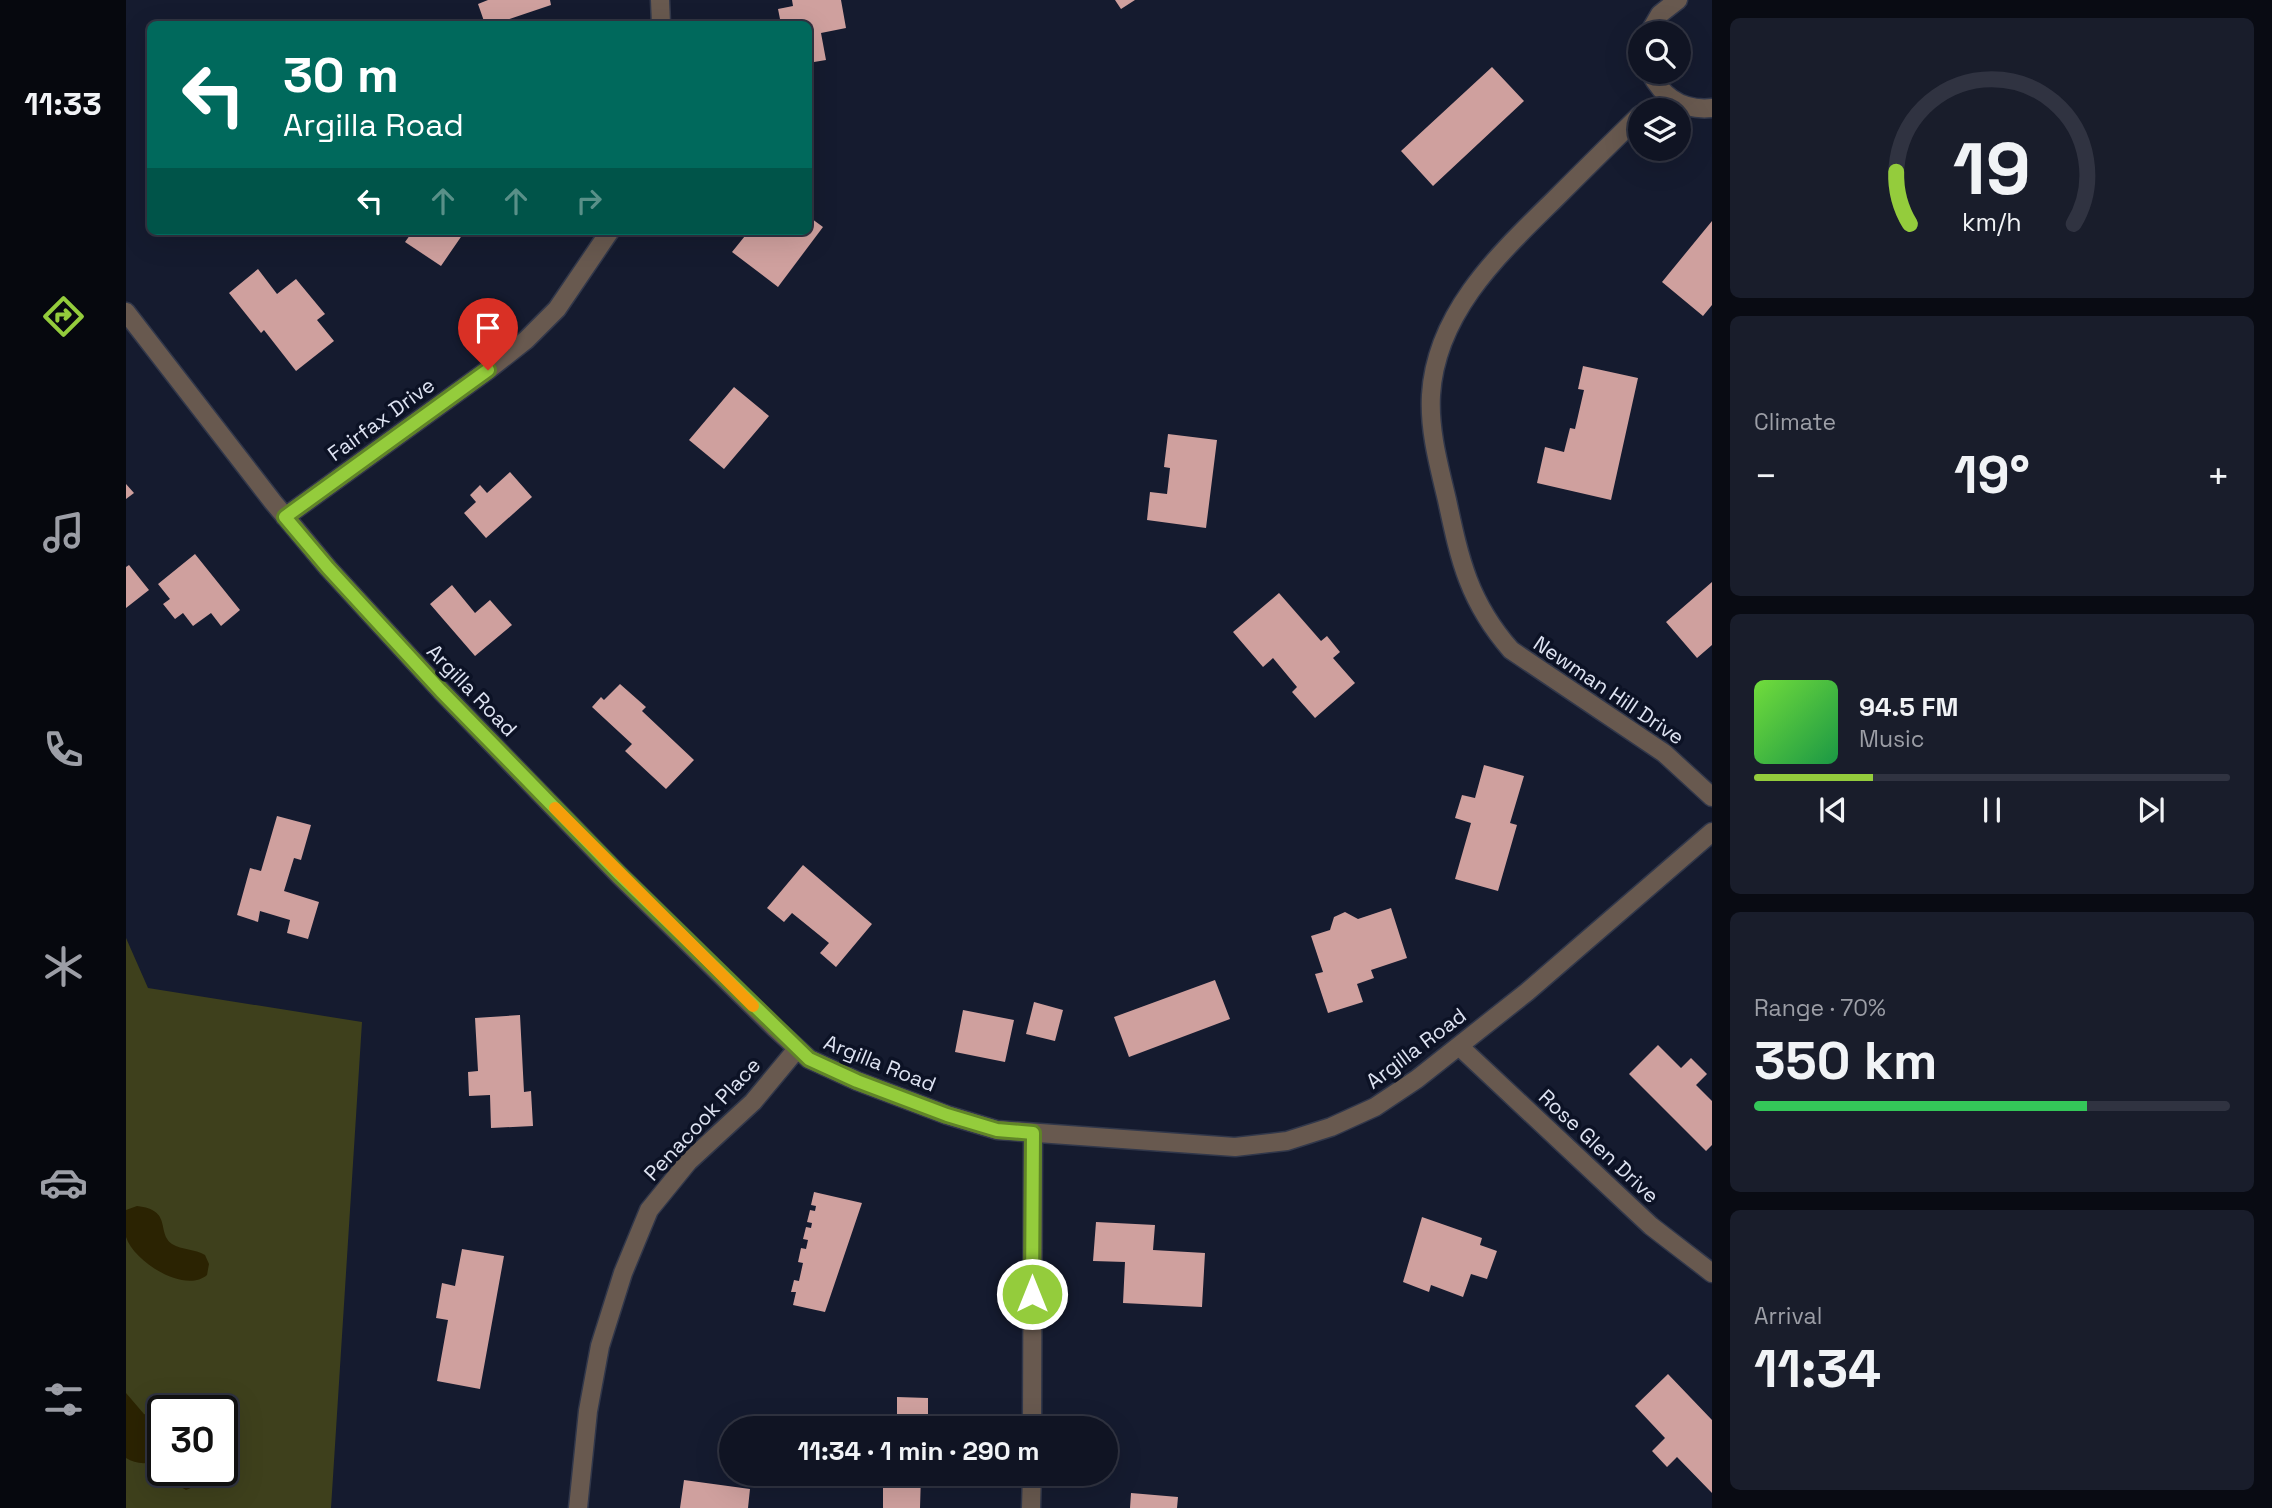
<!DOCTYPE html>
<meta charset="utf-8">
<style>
body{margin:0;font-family:"Space Grotesk",sans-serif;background:#191d2b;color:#f1f3f6;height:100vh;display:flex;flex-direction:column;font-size:26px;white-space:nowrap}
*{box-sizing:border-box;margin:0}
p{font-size:23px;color:#9c9ea6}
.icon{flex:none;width:38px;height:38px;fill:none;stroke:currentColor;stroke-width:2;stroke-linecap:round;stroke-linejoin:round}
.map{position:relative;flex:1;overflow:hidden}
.panel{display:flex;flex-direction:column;gap:18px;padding:18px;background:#090b13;width:560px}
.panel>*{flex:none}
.hud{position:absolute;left:21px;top:21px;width:665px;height:214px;border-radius:10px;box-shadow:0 7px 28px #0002,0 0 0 2px #303341;background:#00695c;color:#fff;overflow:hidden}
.tools{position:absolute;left:1502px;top:21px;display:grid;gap:14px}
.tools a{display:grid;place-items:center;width:63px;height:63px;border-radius:50%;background:#101423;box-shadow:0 7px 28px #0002,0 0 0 2px #303341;font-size:35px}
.speed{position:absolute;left:21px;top:1395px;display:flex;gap:14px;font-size:35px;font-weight:700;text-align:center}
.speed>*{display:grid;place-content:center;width:91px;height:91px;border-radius:50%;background:#101423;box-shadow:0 7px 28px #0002,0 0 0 2px #303341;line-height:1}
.speed .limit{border:4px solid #111;border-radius:10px;background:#fff;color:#111}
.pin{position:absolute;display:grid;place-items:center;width:60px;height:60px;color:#fff;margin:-72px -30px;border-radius:50% 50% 50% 0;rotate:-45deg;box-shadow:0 0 7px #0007}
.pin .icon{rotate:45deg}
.me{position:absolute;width:77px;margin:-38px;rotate:0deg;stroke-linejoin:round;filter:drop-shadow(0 0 5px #0008)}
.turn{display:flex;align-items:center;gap:24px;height:147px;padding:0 21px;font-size:32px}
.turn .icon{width:91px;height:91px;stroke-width:2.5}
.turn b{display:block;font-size:49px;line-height:60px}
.lanes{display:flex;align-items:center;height:66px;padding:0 21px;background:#0003;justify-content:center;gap:35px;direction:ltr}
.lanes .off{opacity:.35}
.big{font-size:52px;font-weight:800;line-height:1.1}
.panel .widget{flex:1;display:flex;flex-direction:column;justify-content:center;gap:10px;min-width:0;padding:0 24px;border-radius:10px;background:#191d2b}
.panel .dial{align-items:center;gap:0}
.dial svg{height:182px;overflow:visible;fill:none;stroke:#303341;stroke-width:7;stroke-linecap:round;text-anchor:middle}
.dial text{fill:#f1f3f6;stroke:none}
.song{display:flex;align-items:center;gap:21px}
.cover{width:84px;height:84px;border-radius:10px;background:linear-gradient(135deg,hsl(100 70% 55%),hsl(140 70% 35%))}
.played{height:7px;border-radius:4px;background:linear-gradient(90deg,#94cc3c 25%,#303341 25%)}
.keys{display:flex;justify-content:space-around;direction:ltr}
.heat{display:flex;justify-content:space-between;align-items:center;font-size:38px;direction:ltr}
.charge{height:10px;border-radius:5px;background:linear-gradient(90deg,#34c759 70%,#303341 0)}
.trip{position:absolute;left:593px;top:1416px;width:399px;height:70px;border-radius:35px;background:#101423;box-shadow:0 7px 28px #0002,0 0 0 2px #303341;font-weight:800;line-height:70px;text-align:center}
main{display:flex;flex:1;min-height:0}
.dock{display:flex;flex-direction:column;width:126px;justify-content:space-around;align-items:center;background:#06080e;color:#9c9ea6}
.dock .icon{width:49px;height:49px}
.dock .current{color:#94cc3c}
.dock b{font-size:32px;color:#f1f3f6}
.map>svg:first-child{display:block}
</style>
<main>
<nav class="dock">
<b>11:33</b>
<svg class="icon current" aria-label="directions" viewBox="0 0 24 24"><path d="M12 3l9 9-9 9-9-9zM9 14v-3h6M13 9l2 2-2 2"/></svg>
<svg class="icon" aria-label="music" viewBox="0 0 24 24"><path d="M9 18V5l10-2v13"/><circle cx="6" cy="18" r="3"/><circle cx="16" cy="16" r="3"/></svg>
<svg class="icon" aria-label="phone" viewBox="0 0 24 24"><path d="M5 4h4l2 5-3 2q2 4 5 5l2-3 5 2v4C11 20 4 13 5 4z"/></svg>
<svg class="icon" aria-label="climate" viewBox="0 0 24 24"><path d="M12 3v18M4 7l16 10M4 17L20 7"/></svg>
<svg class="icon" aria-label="car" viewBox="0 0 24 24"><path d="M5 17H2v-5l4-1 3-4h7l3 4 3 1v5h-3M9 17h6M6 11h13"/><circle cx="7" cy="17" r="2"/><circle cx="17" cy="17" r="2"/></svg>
<svg class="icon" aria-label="filters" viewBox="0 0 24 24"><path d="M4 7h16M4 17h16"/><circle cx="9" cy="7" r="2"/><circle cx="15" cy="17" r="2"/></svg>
</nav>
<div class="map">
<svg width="1586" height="1508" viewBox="0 0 1586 1508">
<rect width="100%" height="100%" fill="#151b2f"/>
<!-- green -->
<path fill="#3e401c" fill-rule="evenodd" d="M0,938L22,988L236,1022L205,1508H0ZM37,1410H96V1470H37Z"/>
<!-- sand -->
<path fill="#2b2302" d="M11,1206C47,1210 30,1232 46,1244C56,1250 69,1249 79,1255L83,1264L81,1275C59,1294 8,1262 0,1237C0,1230 0,1218 0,1210Z
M0,1393L18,1414L37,1420V1457C25,1465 11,1465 0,1458Z
M51,1470H78L67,1487L60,1490L50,1484Z"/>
<!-- building -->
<path fill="#cfa09e" d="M362,0H424L425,5L369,24H359L352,4Z
M666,0H715L720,28L695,33L700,60L682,63V24H655L652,9L667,6Z
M989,0H1009L995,9Z
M1366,67L1398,101L1307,186L1275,151Z
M682,216L697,227L652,287L606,252L623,231H682Z
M1586,221V305L1577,316L1536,282Z
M287,231H339L315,266L279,242Z
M132,269L151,294L170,279L199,314L191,320L208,341L170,371L138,330L135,333L103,293Z
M1457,366L1512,378L1485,500L1411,483L1419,447L1438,452L1444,428L1449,429L1458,390L1452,389Z
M608,387L643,416L598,469L563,440Z
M1042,434L1091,440L1080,528L1021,520L1024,492L1041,494L1044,468L1038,467Z
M384,472L406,497L360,538L338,513L350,502L344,495L354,485L361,493Z
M0,484L8,493L0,499Z
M69,554L114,610L95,626L85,613L67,626L57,613L49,619L37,604L44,599L32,584Z
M3,565L23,590L0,608V567Z
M1586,582V645L1571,658L1540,622Z
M326,585L349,613L364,600L386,625L349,656L304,604Z
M1153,593L1195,641L1201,636L1214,652L1207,658L1229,683L1189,718L1166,692L1171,687L1147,658L1137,667L1107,632Z
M494,684L520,707L516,711L568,760L540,789L499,751L506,744L466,707L475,697L478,700Z
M1358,765L1398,776L1384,823L1391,825L1372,891L1329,879L1345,823L1329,818L1336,795L1349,798Z
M151,816L185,825L175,860L168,858L158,891L193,902L182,939L161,933L164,920L134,911L132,922L111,915L124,868L135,871Z
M677,865L746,924L710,967L694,953L703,943L666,913L658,922L641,908Z
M1265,908L1281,958L1245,970L1248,978L1231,984L1237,1002L1202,1013L1189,974L1197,972L1185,936L1204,930L1208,917L1219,912L1232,919Z
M1089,980L1104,1019L1003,1057L988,1017Z
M908,1002L937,1010L929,1041L900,1034Z
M837,1010L888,1020L879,1062L829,1052Z
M394,1015L398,1092L405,1091L407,1126L365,1128L364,1095L343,1096L342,1072L352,1071L349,1018Z
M1532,1045L1555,1068L1565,1058L1581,1074L1570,1085L1586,1101V1145L1580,1151L1503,1074Z
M688,1192L736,1203L699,1312L667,1305L670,1292H665L668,1280L673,1281L677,1263L672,1262L675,1248L680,1249L682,1240L677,1239L680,1227L685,1228L686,1223L681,1222L684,1210L689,1211L690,1206L685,1205Z
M1296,1217L1356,1238L1354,1245L1371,1251L1361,1279L1345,1274L1337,1297L1305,1285L1303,1292L1277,1282Z
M970,1222L1029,1225L1027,1250L1079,1253L1076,1307L997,1303L999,1262L967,1261Z
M336,1249L378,1256L354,1389L311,1381L322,1320L310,1318L316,1283L329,1286Z
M1542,1374L1586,1420V1493L1551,1457L1541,1467L1526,1451L1539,1438L1509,1406Z
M771,1397L802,1398V1428H757V1414H771Z
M757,1474H795L794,1508H757Z
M558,1480L624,1489L622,1508H554Z
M1005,1493L1052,1497L1051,1508H1004Z"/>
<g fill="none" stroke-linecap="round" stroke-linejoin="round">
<!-- minor casing -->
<g stroke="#31374a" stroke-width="21">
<path id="minor" d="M534,0L535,24
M1523,33L1534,14L1552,0
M1524,72C1536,97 1557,111 1586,108
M1514,115C1485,143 1456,172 1427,201C1372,255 1310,313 1305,395C1303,431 1313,466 1321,500C1334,561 1343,602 1385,650L1538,753L1586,797
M0,312L147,502L202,568L315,691L493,875L649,1028L683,1059L731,1081L821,1115L871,1130L1109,1147L1161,1141L1205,1127L1249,1107L1291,1079L1401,992L1586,832
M159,517L362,370L400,340L431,309L484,231
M1333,1046L1525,1226L1586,1273
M906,1428L907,1133
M452,1508L462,1411L474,1346L497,1273L523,1210L562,1162L627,1102L671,1049
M905,1508L906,1474"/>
</g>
<!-- minor -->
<use href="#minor" stroke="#68594f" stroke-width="18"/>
</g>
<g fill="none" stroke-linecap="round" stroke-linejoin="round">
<!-- route casing -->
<g stroke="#608527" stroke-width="18">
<path id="route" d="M362,370L159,517L202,568L315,691L494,875L683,1059L731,1081L821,1115L871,1130L907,1133L906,1294"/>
</g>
<!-- route -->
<use href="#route" stroke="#94cc3c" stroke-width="12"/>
<!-- slow -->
<path stroke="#f59e0b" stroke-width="12" d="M429,808L627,1006"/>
</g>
<g text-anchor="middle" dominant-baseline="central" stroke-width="7" stroke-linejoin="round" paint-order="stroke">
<!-- street labels -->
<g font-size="21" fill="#dee3f2" stroke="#0c1225">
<text transform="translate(255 419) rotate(-36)">Fairfax Drive</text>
<text transform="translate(346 690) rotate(46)">Argilla Road</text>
<text transform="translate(1483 690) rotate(34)">Newman Hill Drive</text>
<text transform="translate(1290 1048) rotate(-37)">Argilla Road</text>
<text transform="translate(754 1063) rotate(22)">Argilla Road</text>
<text transform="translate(576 1119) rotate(-47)">Penacook Place</text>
<text transform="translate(1473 1146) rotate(43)">Rose Glen Drive</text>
</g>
</g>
</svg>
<div class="tools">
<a><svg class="icon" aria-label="search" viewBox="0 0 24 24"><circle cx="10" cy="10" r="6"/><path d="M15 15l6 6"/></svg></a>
<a><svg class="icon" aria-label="layers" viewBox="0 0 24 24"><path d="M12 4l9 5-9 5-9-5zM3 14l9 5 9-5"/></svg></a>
</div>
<div class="speed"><div class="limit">30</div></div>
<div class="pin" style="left:362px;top:370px;background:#d93025"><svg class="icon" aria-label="arrive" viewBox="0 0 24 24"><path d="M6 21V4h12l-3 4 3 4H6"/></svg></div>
<svg class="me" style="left:906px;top:1294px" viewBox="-20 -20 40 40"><circle r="17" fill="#94cc3c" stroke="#fff" stroke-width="3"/><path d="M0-11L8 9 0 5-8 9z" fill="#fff"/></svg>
<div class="trip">11:34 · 1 min · 290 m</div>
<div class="hud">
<div class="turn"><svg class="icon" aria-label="left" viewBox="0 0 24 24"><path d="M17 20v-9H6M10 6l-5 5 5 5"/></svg><div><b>30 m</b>Argilla Road</div></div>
<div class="lanes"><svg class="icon" aria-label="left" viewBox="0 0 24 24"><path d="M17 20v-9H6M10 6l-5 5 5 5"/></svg><svg class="icon off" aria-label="ahead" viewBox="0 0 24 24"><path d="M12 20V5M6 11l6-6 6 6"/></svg><svg class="icon off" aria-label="ahead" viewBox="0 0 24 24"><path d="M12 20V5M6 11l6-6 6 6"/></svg><svg class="icon off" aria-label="right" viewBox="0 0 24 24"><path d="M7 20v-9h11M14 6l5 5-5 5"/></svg></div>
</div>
</div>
<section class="panel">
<div class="widget dial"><svg viewBox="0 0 100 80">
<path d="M14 69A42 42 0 1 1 86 69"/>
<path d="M14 69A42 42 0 0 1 8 46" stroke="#94cc3c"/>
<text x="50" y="56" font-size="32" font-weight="700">19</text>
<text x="50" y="72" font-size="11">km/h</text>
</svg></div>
<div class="widget"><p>Climate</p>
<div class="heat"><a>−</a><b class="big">19°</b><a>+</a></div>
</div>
<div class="widget">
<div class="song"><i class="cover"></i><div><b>94.5 FM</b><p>Music</p></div></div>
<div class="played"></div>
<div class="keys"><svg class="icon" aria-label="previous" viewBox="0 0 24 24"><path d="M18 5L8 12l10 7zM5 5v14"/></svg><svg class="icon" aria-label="pause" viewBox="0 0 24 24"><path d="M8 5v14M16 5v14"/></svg><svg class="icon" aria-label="next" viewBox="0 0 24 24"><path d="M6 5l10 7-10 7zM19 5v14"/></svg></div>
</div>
<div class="widget"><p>Range · 70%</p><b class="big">350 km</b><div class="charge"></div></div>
<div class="widget"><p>Arrival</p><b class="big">11:34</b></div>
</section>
</main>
